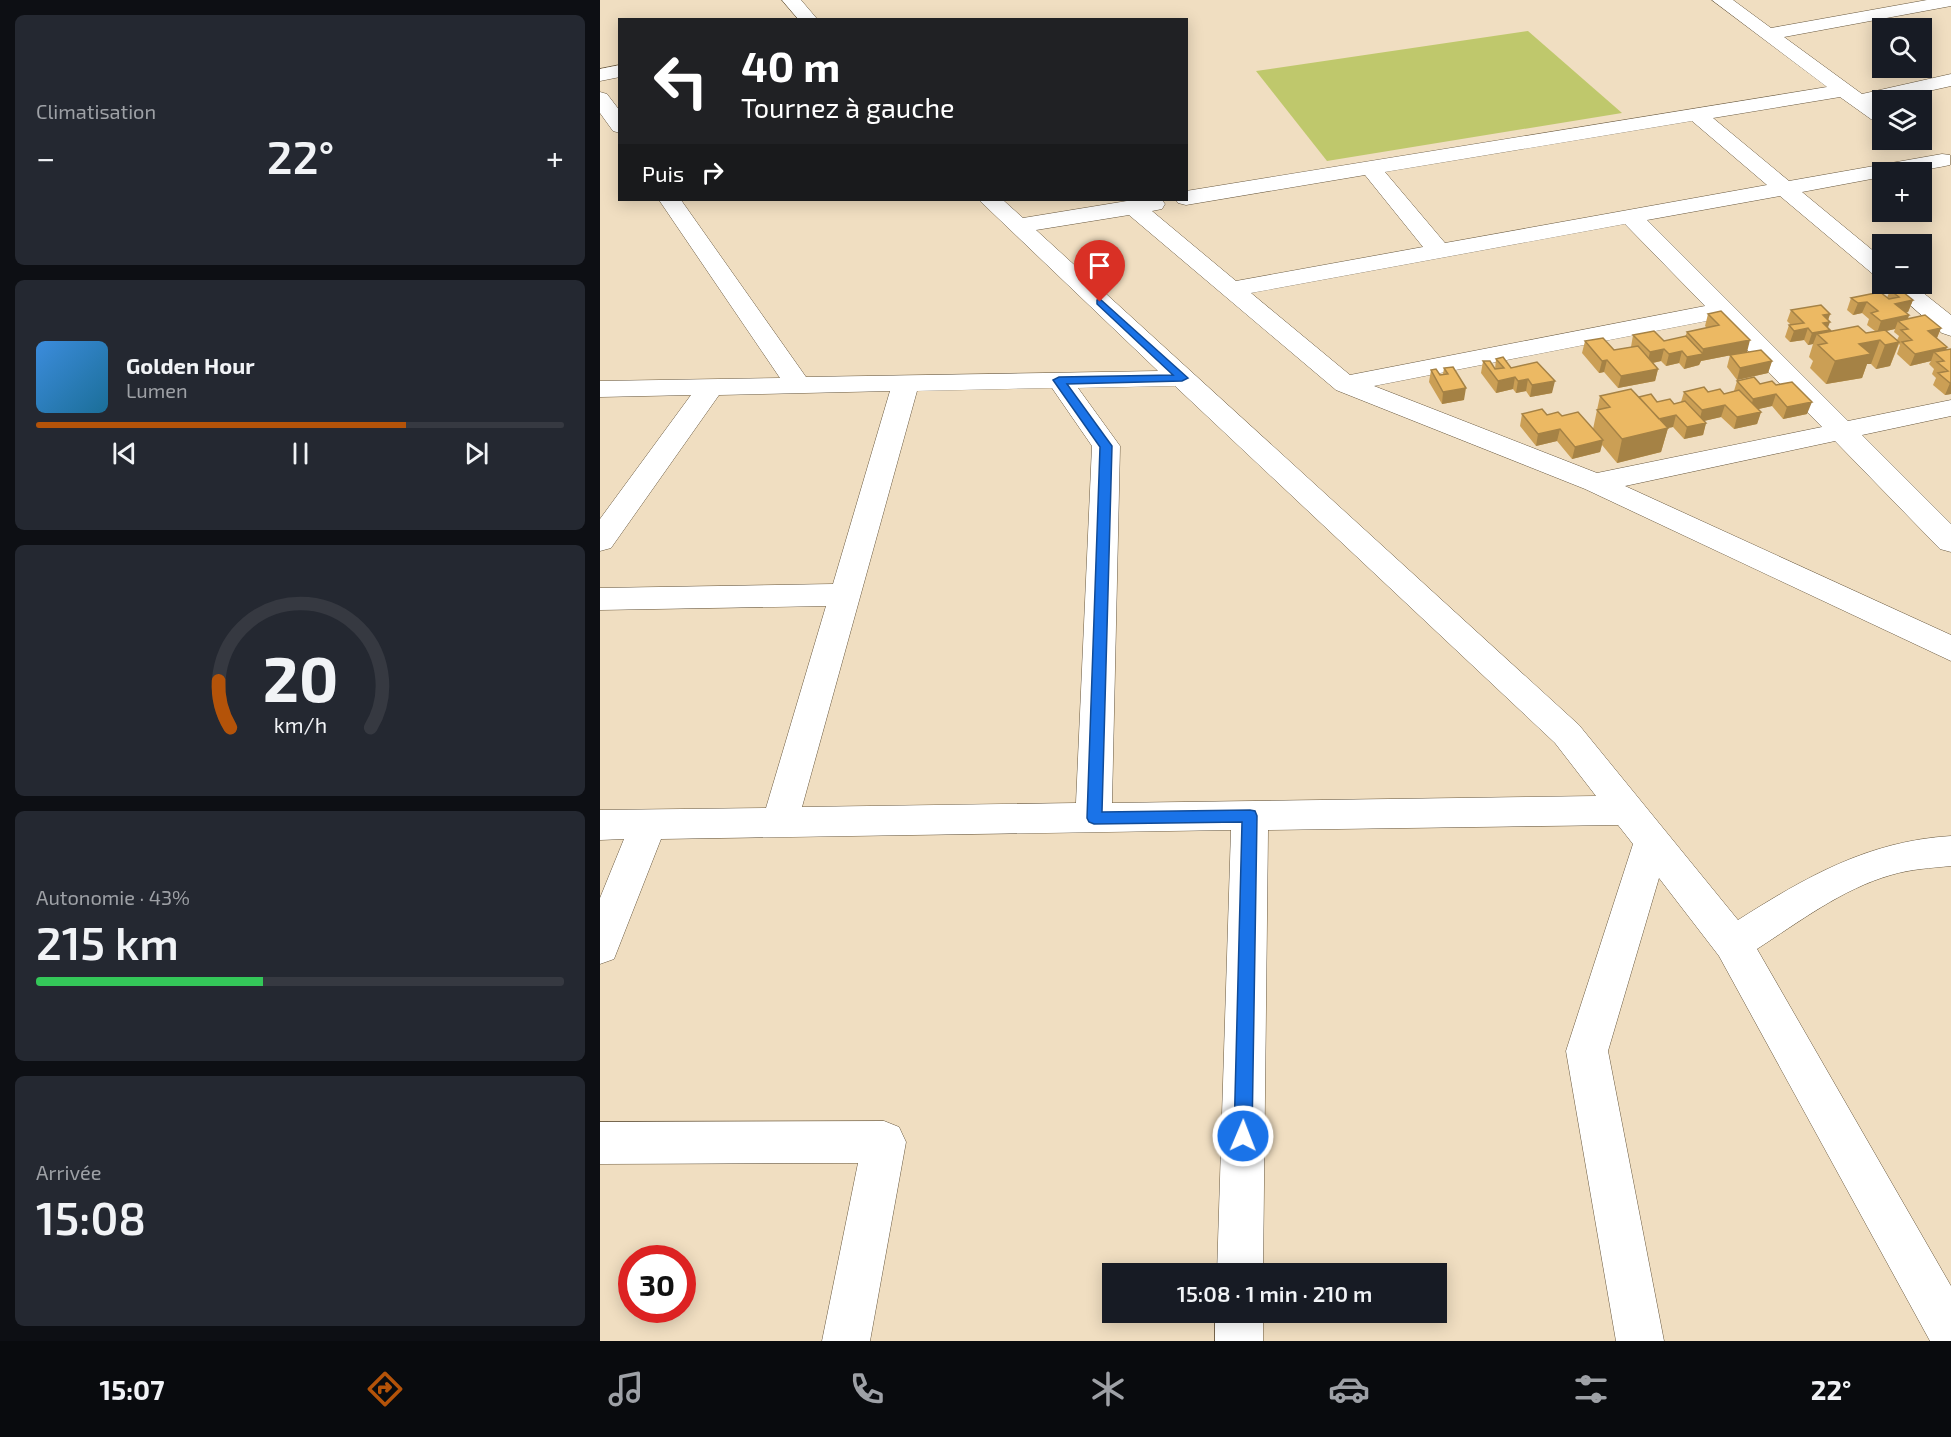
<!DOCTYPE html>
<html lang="fr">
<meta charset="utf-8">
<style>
body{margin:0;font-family:"Exo 2",sans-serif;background:#242831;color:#f1f3f6;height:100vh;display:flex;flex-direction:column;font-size:22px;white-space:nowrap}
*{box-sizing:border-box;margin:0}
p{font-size:20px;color:#9ea1a6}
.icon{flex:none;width:33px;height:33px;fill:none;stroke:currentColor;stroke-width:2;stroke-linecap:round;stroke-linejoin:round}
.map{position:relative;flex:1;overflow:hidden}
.details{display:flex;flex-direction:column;gap:15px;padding:15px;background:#0d0f14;width:600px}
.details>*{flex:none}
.banner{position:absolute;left:18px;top:18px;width:570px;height:183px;border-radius:0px;box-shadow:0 3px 15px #0003;background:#202124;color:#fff;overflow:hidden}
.tools{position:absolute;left:1272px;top:18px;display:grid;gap:12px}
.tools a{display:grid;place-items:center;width:60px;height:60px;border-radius:0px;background:#171b24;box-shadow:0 3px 15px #0003;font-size:30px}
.speed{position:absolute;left:18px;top:1245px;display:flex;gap:12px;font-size:30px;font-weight:700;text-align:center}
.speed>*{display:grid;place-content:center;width:78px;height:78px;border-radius:50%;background:#171b24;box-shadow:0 3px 15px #0003;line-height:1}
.speed .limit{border:9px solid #d22;background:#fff;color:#111}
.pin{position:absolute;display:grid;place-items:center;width:51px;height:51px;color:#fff;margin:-62px -26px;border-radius:50% 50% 50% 0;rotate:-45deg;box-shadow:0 0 6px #0007}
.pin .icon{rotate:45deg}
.me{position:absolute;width:66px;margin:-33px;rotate:1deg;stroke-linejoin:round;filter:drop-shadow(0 0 4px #0008)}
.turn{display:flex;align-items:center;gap:21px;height:126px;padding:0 24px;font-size:27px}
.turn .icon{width:78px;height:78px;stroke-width:2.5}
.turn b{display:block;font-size:42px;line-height:51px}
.then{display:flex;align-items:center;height:57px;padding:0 24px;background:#0003;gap:12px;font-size:22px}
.big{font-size:45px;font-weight:600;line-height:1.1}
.details .card{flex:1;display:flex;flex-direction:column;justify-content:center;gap:9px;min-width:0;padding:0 21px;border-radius:9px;background:#242831}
.details .dial{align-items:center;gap:0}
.dial svg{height:156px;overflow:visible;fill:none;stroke:#363941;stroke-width:7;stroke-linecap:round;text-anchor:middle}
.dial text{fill:#f1f3f6;stroke:none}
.song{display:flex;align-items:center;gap:18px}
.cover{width:72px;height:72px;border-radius:9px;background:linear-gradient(135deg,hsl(210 70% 55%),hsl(200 70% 35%))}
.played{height:6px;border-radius:3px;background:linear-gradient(90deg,#b45309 70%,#363941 70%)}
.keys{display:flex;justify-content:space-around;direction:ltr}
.heat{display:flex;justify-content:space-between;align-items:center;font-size:33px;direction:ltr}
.charge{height:9px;border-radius:4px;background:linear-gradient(90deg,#34c759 43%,#363941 0)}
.trip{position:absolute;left:502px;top:1263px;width:345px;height:60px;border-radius:0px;background:#171b24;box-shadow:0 3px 15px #0003;font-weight:600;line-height:60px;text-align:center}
.tabs{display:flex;height:96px;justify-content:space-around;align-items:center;background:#090b0e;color:#9ea1a6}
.tabs .icon{width:42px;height:42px}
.tabs .current{color:#b45309}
.tabs b{font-size:27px;color:#f1f3f6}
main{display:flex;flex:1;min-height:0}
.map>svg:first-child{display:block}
</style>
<main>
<section class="details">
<div class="card"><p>Climatisation</p>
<div class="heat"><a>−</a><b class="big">22°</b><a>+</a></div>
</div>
<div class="card">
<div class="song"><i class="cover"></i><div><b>Golden Hour</b><p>Lumen</p></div></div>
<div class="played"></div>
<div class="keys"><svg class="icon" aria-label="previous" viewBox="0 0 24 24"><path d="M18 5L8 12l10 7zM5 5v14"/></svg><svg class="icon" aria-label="pause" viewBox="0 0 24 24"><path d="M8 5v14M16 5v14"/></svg><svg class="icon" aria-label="next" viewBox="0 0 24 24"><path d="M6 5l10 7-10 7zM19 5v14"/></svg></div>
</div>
<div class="card dial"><svg viewBox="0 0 100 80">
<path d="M14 69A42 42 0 1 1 86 69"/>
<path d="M14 69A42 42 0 0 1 8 45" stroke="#b45309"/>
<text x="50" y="56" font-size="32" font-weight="700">20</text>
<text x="50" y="72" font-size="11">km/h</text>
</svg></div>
<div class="card"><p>Autonomie · 43%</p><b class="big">215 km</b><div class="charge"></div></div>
<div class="card"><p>Arrivée</p><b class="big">15:08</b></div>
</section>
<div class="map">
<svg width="1351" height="1341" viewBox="0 0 1351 1341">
<rect width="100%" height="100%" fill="#f0dec1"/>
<!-- green -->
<path fill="#bfc86c" d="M928,31L1022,113L727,161L656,71Z"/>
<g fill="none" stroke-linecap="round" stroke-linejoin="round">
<!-- minor casing -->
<g stroke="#68583f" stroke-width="1">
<path id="minor" d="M182,0H201L218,20H199Z
M1112,0H1133L1171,28L1327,0H1351V6L1184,37L1262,94L1351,74V86L1275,103L1282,109V124L1275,122L1240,97L1113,118L1189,181L1342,154L1350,155V165C1327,170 1306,172 1282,172V177L1202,192L1282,258V277L1274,275L1180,196L1047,220L1248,421L1351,400V416L1262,435L1351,524V552L1340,549L1235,441L1025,486L1351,635V661L985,489L736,390L529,215L436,230L979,725L1138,920C1206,877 1268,841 1351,836V866C1331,868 1311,869 1291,875C1242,889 1199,922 1157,949L1351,1286V1341H1330L1119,956L1059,878L1008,1051L1064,1341H1016L966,1051L1033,844L1018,825L668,830L663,1274H617L631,830L61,839L14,959L0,964V898L24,839L0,840V810L166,808L226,606L0,610V588L233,584L290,391L119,395L11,548L0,551V519L91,395L0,397V381L180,378L59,200H81L206,377L558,371L379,200H403L423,218L533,200H562L565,204L562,209L552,211L636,281L823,247L765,175L586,205L578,203L576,200H586V191L1227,87ZM1092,121L1167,185L845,243L785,172ZM1025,224L1105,306L750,375L651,293ZM1117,319L1222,427L997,473L774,386ZM575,386L955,743L996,796L512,803L520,446L478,388ZM452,388L492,446L476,803L202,807L317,391Z
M20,65V77L0,81V69Z
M0,92L7,94L20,111V133L13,131L0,113Z
M1286,284H1312L1351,315V336L1342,333Z
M284,1121L299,1127L306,1142L270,1341H222L258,1163L0,1164V1122Z
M615,1312H663V1341H615Z"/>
</g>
<!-- minor -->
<use href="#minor" fill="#fff" fill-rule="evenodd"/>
</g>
<!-- wall -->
<path fill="#cb9f55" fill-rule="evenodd" d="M1290,290L1313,300L1308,312L1305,313L1309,315L1308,319L1341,328L1337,338L1347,347L1346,350L1351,349V394L1345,395L1333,385L1336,378L1332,374L1334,369L1329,364L1331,361L1310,366L1297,354L1300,345L1299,344L1290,366L1276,369L1271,364H1267L1262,378L1226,384L1210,368L1213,361L1209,357L1213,344L1208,345L1204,340L1190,342L1185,337L1189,325H1191L1187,321L1191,310L1230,314L1228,320V328L1230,330L1229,331L1266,333L1275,331L1267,325L1269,319L1262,313L1253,315L1247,310L1251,298H1287ZM1295,329L1294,332L1299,336L1297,340L1286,331Z
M1108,314L1147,352L1101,361L1099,365L1084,369L1079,363L1066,366L1061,361L1053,363L1058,369L1055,381L1018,388L1004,372L999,373L982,353L985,341L1014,350L1031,347L1033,335L1064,341L1085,337L1087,332L1107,328L1105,326Z
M1130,355L1172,361L1168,373L1137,380L1127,367Z
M896,359L911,368L952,393L930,397L926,391L916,393L913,389L896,393L881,373L883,361L895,369Z
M844,368L864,400L842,404L829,382L831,370L840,375L843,374Z
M1137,381L1160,384L1207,414L1183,419L1172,406L1158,409L1161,412L1157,424L1134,429L1121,417L1104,421L1106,423L1103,435L1084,439L1073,427L1068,428L1061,452L1017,463L1002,445L1000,452L972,459L957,441L936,446L920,426L922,414L947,415L962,416L993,429L1000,396L1039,397L1057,402L1074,404L1081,402L1084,392H1108L1124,394L1134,391Z"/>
<!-- shaded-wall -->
<path fill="#a58245" d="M1313,300L1308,312L1291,316L1295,304Z
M1267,302L1262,313L1253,315L1258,303Z
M1230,314L1227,323L1230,322L1227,330H1230L1226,342L1217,334L1213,344L1208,345L1212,333L1223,315Z
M1309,315L1305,326L1298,321L1295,329L1277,333L1281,321Z
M1208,328L1204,340L1190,342L1194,331Z
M1341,328L1336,340L1328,331Z
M1150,340L1147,352L1101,361L1099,365L1084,369L1087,357L1102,354L1103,349Z
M1280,340L1271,364H1267L1262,378L1226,384L1235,361L1259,344Z
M1299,342L1290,366L1276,369L1285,345Z
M1347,347L1342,359L1334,352L1331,361L1310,366L1315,354Z
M1064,349L1061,361L1047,364L1050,352Z
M1082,351L1079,363L1066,366L1069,354Z
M1007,360L1004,372L999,373L1002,361Z
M1172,361L1168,373L1137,380L1140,368Z
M1058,369L1055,381L1018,388L1021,376Z
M915,377L913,389L896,393L898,381Z
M928,379L926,391L916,393L918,381Z
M955,381L952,393L930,397L932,385Z
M1350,383H1351V394L1345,395Z
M866,388L864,400L842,404L843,392Z
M1176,394L1172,406L1150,411L1153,399Z
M1212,402L1207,414L1183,419L1187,407Z
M1125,405L1121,417L1099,422L1102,410Z
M1161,412L1157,424L1134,429L1137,417Z
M1076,415L1073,427L1068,428L1061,452L1017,463L1022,439L1057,419Z
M1106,423L1103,435L1084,439L1087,427Z
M960,429L957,441L936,446L938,434Z
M1003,440L1000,452L972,459L975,447Z"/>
<!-- building -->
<path fill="#ecb963" stroke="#a58245" stroke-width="1.5" d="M1298,288L1313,300L1295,304L1309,315L1281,321L1271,313L1278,311L1267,302L1258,303L1251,298L1280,292L1289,299L1299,297L1290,290Z
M1221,305L1230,314L1223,315L1230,322L1223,323L1230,330L1212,333L1208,328L1194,331L1189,325L1204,323L1191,310Z
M1121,311L1150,340L1103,349L1087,332L1119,325L1108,314Z
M1325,315L1341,328L1328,331L1347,347L1315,354L1302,342L1312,340L1301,330L1308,329L1298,321Z
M1258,326L1266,333L1285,330L1299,342L1285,345L1280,340L1259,344L1271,354L1235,361L1218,345L1227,343L1217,334Z
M1054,331L1064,341L1086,336L1103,354L1087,357L1082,351L1069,354L1064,349L1050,352L1033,335Z
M1003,338L1014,350L1038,346L1058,369L1021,376L1007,360L1002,361L985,341Z
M1351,349V383H1350L1338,373L1348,371L1337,362L1344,361L1334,352Z
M1161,350L1172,361L1140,368L1130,355Z
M903,357L911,368L937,362L955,381L932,385L928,379L918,381L915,377L898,381L883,361H890L895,369L904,368L896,359Z
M853,367L866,388L843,392L831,370L836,369L840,375L848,374L844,368Z
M1154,377L1160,384L1172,381L1176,385L1192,382L1212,402L1187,407L1176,394L1153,399L1137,381Z
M1104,387L1108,392L1120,389L1124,394L1139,390L1161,412L1137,417L1125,405L1102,410L1084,392Z
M1031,389L1068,428L1022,439L997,410L1010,407L1000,396Z
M1051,394L1057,402L1070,399L1074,404L1085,401L1106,423L1087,427L1076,415L1059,419L1039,397Z
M942,409L947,415L958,412L962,416L978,412L1003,440L975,447L960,429L938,434L922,414Z"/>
<!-- route -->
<path fill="#1a73e8" stroke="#114b97" stroke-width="1.5" d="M500,299L588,378L582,381L467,384L512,446L502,812L650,810L655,811L657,816L652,1136L649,1142L643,1145L637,1142L634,1136L642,822L494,824L489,822L487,818L500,447L453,380L459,377L573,375L497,304V300Z"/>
</svg>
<div class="tools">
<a><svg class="icon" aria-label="search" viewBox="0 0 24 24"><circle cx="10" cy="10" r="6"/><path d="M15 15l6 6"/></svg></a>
<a><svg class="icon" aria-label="layers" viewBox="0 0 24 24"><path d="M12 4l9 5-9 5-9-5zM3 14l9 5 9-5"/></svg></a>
<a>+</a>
<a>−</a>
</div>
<div class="speed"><div class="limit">30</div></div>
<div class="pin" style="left:500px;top:302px;background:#d93025"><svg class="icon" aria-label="arrive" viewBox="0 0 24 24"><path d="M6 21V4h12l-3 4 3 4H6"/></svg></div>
<svg class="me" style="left:643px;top:1136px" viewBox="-20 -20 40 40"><circle r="17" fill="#1a73e8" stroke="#fff" stroke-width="3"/><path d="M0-11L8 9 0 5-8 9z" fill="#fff"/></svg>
<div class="trip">15:08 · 1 min · 210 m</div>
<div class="banner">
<div class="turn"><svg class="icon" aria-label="left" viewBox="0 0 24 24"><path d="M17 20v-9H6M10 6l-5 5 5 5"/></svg><div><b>40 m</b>Tournez à gauche</div></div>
<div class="then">Puis<svg class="icon" aria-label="right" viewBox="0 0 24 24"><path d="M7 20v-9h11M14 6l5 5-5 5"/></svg></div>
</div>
</div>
</main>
<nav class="tabs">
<b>15:07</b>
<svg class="icon current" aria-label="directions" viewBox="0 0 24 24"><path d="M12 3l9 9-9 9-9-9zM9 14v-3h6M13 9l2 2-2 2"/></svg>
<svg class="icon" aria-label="music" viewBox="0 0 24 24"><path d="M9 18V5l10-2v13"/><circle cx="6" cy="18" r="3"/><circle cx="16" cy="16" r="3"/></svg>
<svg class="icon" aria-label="phone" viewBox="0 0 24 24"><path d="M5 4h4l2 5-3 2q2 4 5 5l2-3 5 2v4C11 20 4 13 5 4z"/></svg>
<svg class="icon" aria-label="climate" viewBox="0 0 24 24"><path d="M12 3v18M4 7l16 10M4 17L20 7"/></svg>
<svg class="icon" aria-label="car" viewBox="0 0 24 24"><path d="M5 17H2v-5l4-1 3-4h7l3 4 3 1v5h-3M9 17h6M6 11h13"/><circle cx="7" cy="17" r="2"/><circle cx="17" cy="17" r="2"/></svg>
<svg class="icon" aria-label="filters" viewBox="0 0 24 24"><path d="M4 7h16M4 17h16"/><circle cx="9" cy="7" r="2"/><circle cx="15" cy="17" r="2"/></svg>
<b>22°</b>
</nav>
